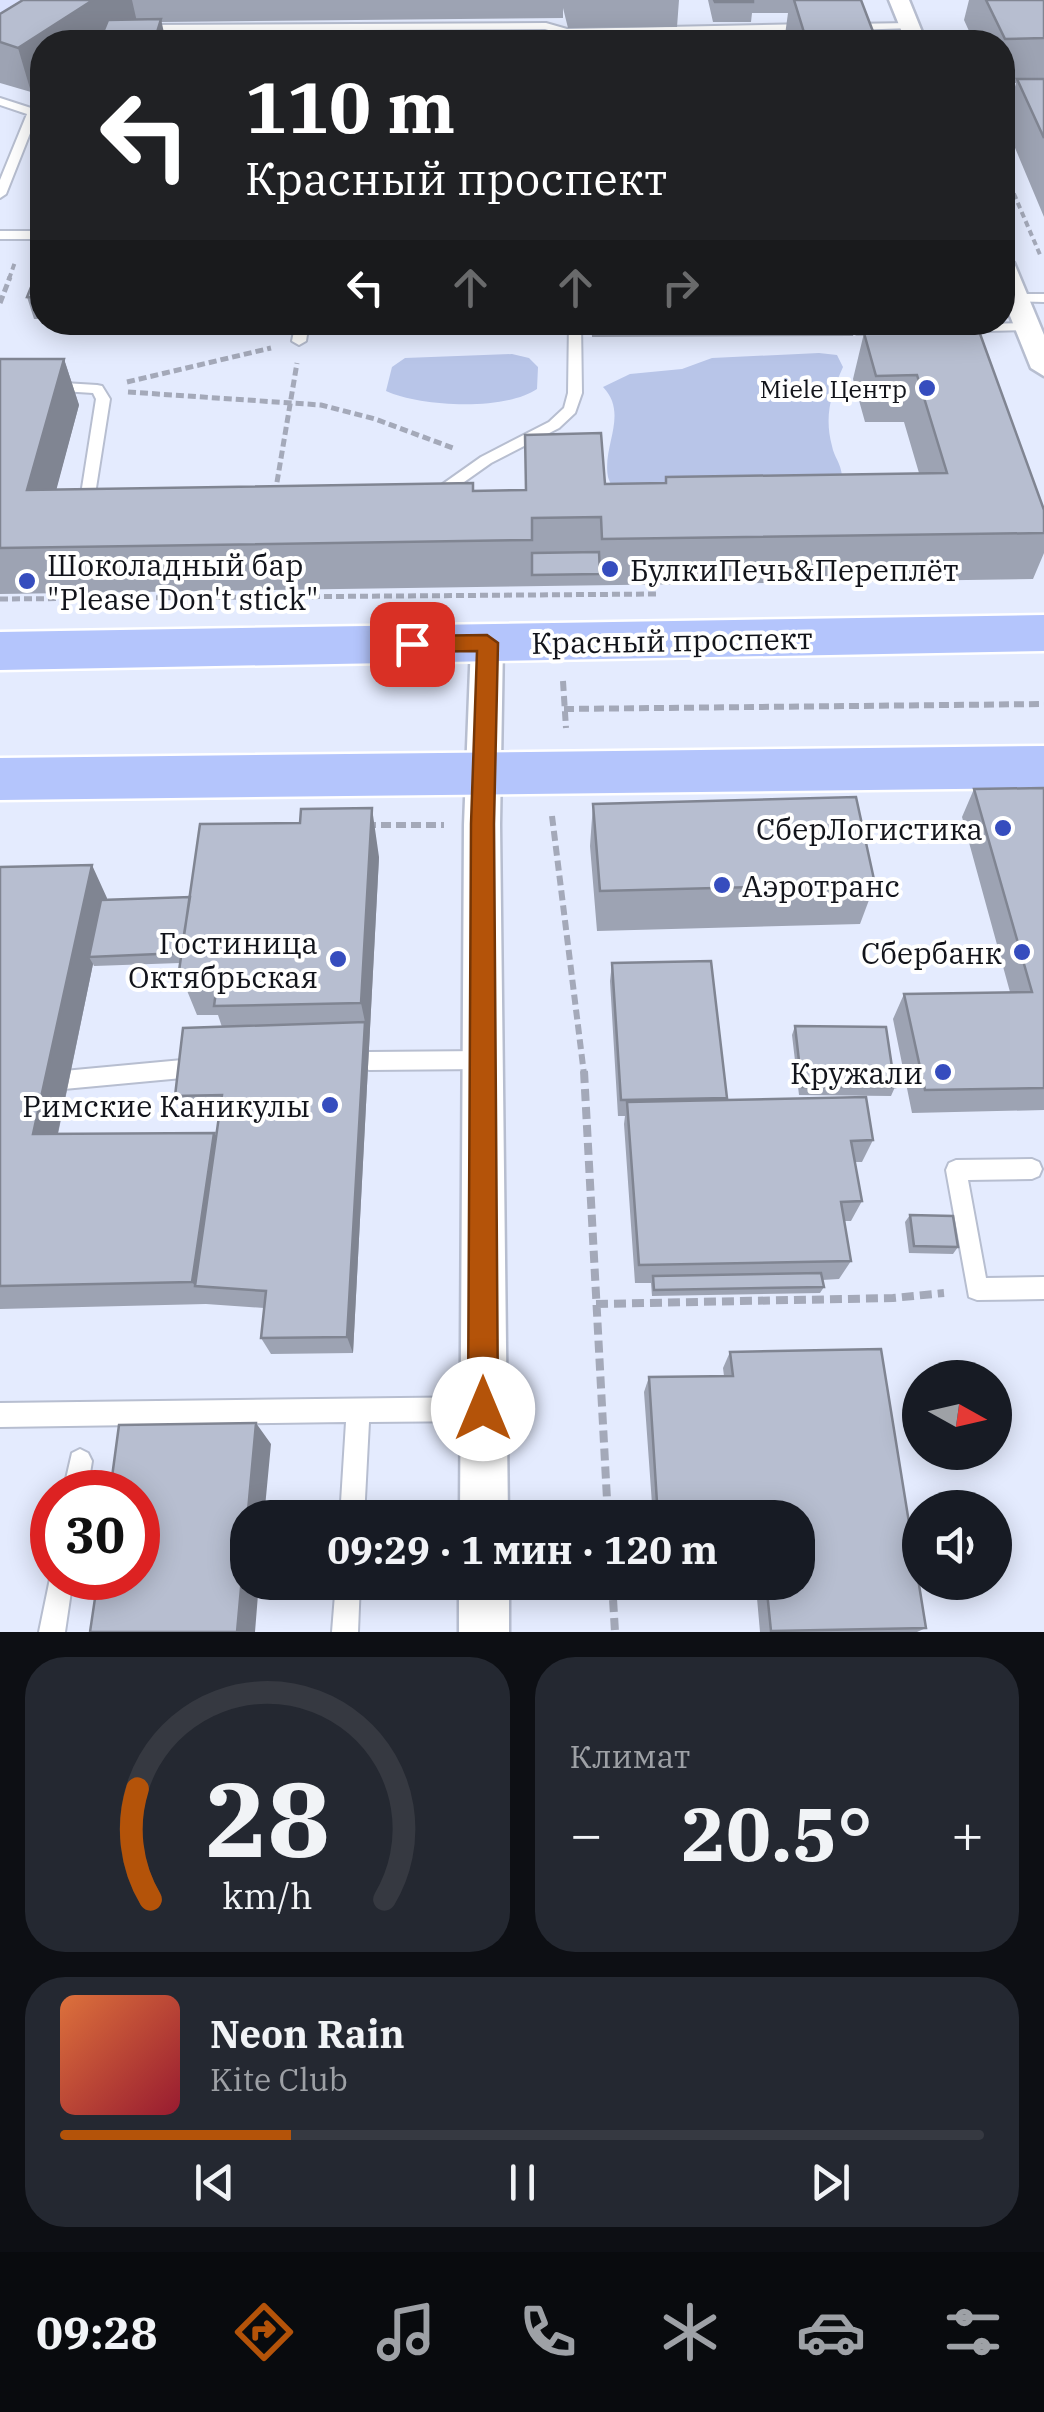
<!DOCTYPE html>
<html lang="ru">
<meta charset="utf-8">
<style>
body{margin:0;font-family:"IBM Plex Serif",serif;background:#242831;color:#f1f3f6;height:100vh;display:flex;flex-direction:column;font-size:38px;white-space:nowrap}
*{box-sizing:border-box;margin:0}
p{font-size:32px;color:#9ea1a6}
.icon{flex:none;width:55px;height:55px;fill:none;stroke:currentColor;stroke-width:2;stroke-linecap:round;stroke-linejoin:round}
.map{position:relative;height:1632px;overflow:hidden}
.panel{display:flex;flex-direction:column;gap:25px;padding:25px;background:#0d0f14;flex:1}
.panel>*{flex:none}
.guide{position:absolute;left:30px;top:30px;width:985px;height:305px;border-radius:40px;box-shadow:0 5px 25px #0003;background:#202124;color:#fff;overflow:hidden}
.needle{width:65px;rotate:98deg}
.tools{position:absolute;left:902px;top:1360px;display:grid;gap:20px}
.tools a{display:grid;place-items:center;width:110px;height:110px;border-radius:50%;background:#171b24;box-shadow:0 5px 25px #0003;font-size:50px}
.speed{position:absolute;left:30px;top:1470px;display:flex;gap:20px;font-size:50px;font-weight:700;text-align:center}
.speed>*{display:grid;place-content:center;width:130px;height:130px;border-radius:50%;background:#171b24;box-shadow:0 5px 25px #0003;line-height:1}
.speed .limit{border:15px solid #d22;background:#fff;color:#111}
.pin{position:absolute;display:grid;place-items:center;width:85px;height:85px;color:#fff;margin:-42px;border-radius:20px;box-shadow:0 5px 15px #0006}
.me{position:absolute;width:110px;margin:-55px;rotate:0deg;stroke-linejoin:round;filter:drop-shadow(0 0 8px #0008)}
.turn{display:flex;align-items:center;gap:35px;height:210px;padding:0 50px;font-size:45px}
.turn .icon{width:130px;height:130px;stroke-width:2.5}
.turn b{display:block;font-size:70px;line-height:85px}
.lanes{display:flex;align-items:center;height:95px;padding:0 50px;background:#0003;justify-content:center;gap:50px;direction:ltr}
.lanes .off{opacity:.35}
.big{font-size:75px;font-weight:700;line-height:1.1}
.panel .tile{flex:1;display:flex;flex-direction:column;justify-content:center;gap:15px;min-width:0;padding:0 35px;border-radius:40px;background:#242831}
.panel .dial{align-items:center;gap:0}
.dial svg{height:260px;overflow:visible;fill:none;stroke:#363941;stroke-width:7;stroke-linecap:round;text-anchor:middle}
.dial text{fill:#f1f3f6;stroke:none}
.song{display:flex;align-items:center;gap:30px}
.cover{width:120px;height:120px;border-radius:15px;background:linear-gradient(135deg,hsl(20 70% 55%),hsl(350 70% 35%))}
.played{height:10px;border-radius:5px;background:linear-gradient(90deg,#b45309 25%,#363941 25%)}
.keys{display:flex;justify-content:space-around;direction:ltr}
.heat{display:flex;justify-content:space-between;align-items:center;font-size:55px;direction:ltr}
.panel .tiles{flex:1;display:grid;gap:25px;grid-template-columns:1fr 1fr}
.tile:last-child{grid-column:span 2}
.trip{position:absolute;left:230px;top:1500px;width:585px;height:100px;border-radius:40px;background:#171b24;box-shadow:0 5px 25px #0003;font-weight:700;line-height:100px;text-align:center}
.dock{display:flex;height:160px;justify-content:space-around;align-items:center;background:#090b0e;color:#9ea1a6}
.dock .icon{width:70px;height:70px}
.dock .on{color:#b45309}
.dock b{font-size:45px;color:#f1f3f6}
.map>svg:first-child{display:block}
</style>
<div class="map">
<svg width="1044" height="1632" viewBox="0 0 1044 1632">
<rect width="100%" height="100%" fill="#e4ebfe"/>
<!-- green -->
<path fill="#b8c5e8" d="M819,353L837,355L843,367C831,394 824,416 832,446C834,457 841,463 842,476L619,500C616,493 610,484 608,477C602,446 629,414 603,387L630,374L682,369L712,358Z
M512,354L529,358L538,367L537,389C505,411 421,407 386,391L392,367L405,358Z"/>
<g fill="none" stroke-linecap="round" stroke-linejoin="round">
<!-- service casing -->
<g stroke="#b7bed0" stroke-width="4">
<path id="service" d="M546,23L567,29L810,24L815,27L810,30L566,35L545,29L145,31L126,42H115L143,25Z
M909,23L914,26L913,28L851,30L846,27L851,24Z
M0,98L31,108L42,101V109L38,113L6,194L0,198V180L27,114L0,105Z
M1044,102V108L1002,109V103Z
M0,231H42V239H0Z
M1016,294H1044V302L1012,301V295Z
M296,322H309L306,341L299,345L292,341Z
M569,322H581L582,393L575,413L559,428L491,463L440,499H430V493L481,457L549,422L564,408L568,393Z
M1028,323L1034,327L1033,330L857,334L851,330L857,326Z
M31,381L97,385L102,386L110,399L96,488L99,495L110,499V505L105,507L88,501L82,488L96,399L93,393L31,389L0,392V384Z
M483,1051L490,1054L493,1060L490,1066L483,1069L369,1070L362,1067L359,1061L362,1055L369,1052Z
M193,1059L200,1062L203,1068L200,1074L193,1077L64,1089L57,1087L54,1080L57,1073L64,1071Z
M1032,1159L1039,1162L1042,1169L1039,1176L1032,1179L968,1180L986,1278L1044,1277V1299L977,1300L969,1297L946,1170L949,1163L956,1160Z
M483,1397L491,1401L495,1409L491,1417L483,1421L369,1422L364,1518H340L346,1422L0,1427V1403Z
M80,1449L88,1453L92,1461L87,1492H63L72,1453Z
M52,1569V1578H73L65,1632H39Z
M336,1582H360L358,1632H332Z"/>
</g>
<!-- minor casing -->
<g stroke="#b7bed0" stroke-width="5">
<path id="minor" d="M889,0H909L926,42H906Z
M1002,256L1014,263L1044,335V376L1031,368L1002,296Z
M487,631L498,635L503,643L500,825L508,1518H460L464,825L471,643L476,635Z
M459,1582H509V1632H459Z"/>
</g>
<!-- secondary casing -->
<g stroke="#b7bed0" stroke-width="5">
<path id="secondary" d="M0,0H22L10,11L0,14Z"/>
</g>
<!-- primary casing -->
<g stroke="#fff" stroke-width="5">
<path id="primary" d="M1044,615V651L0,670V632Z
M1044,746V788L0,800V758Z"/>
</g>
<!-- path-far3 -->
<path stroke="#a4a9b9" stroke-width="4" stroke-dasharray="6 4" stroke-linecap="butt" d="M1002,166L1041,257
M35,208L42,187
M9,279L15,262"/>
<!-- path-far2 -->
<path stroke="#a4a9b9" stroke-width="5" stroke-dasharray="8 4" stroke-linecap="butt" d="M0,303L10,277
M127,382L271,348
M128,392L321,405L375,419L453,448
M275,494L297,363
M0,599L658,594"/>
<!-- path-far1 -->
<path stroke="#a4a9b9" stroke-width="6" stroke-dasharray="10 5" stroke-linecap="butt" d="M563,681L566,728
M564,709L1044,704
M552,816L584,1074
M366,825H444"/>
<!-- path -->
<path stroke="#a4a9b9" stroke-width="8" stroke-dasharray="12 6" stroke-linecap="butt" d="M584,1071L608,1518
M596,1304L893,1298L944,1293
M612,1582L615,1632"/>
<!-- service -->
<use href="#service" fill="#fff" fill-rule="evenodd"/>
<!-- minor -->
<use href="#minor" fill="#fff" fill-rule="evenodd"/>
<!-- secondary -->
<use href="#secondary" fill="#dae2fe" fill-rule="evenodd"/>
<!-- primary -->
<use href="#primary" fill="#b4c5fc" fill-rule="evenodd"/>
</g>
<!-- wall -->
<path fill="#9da3b3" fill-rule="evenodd" d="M23,0H679L677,27L568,28L563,8V18L162,22L42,42V85L31,92L0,83V14Z
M708,0H861L877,42H787L785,35L788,13H752L751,22H713Z
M969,0H1044V217L1005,124L1016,83H1002V42H974L964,20Z
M42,260V319H34L27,297Z
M325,322H382V329L326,328Z
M591,322H856L853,336L592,337Z
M979,331L1044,510V553L1033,579L0,594V359H64L79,405L56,489L525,490V435L605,484L665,483L666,477L919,473L904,422H865L853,379L864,333Z
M1044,788V1110L912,1113L893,1019L904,994L1010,992L962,817L974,789Z
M593,804L875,884L860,924L597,931L590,846Z
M379,857L353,1353L271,1354L261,1338L264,1308L206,1304L0,1309V867L107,898V900L190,897ZM180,963L179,971L197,1015H218L222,1027L175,1096L186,1119L219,1118L216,1138L214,1133L58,1134L93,964L94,966Z
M612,963L727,1098L726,1100L873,1140L862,1162H855L862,1201L851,1221H844L851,1261L839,1279L822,1280L824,1287L820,1293L652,1296L651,1283H635L624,1124L625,1116H618L610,981Z
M795,1026L895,1087L891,1096L799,1095L792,1035Z
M910,1215L958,1247L953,1254L909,1253L905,1222Z
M730,1352L926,1628L917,1632H760L756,1587L657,1589V1582H798V1518H653L644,1392L649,1377L724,1376L723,1368Z"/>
<!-- shaded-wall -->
<path fill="#808592" d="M93,0H132L137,22L106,42H42V85L31,92L18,48Z
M161,19L166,42H154Z
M64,359L79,405L44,536L27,490Z
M372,808L379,857L353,1353L347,1337L365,1022L361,1003Z
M92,865L107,898L95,956L89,957L93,964L52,1161L33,1134Z
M214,1133L226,1159L195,1286L192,1282Z
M256,1423L271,1444L264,1518H248V1582H259L255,1632H237Z"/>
<!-- building -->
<path fill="#b7bed0" stroke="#808592" stroke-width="2.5" d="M23,0H93L18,48L0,42V14Z
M714,0H753V2H715Z
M794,0H861L877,42H807Z
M986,0H1044V38L1005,39Z
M161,19L154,42H99L108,20Z
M1017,79H1044V138Z
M42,260V298L27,297Z
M979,331L1044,510V533L602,539L601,517L532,518V540L0,548V359H64L27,490L473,483V491L526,490L525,435L601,433L605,484L666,483V477L947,473L917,375L876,376L864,333Z
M599,552L600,574L532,575V553Z
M1044,788V1088L925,1090L904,994L1032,992L974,789Z
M856,797L875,884L600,891L593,804Z
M372,808L361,1003L214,1006L219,970L179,971L200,824L300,823L301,809Z
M92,865L33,1134L214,1133L192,1282L0,1286V867Z
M190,897L181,953L89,957L101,900Z
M711,961L727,1098L621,1100L612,963Z
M365,1022L347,1337L261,1338L266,1291L195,1286L222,1095L175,1096L183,1028Z
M795,1026L886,1027L895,1087H802Z
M866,1097L873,1140L851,1141L862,1201L841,1202L851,1261L639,1265L627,1102Z
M910,1215L953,1216L958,1247L914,1246Z
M821,1273L824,1287L654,1290L653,1276Z
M881,1349L926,1628L771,1631L766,1582H798V1518H658L649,1377L733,1376L730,1352Z
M256,1423L237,1632H90L98,1578H138V1492H110L119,1425Z"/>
<!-- route -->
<path fill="#b45309" stroke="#753606" stroke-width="2.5" d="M487,635L498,643L494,824L498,1409L494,1419L483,1424L473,1419L468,1409L471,824L477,651L412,652L402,644L412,636Z"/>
<!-- markers -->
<g fill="#364dbe" stroke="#fff" stroke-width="4">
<circle cx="927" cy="388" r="10"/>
<circle cx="610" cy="569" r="10"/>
<circle cx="27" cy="581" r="10"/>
<circle cx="1003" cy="828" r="10"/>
<circle cx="722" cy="885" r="10"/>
<circle cx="1022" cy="952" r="10"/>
<circle cx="338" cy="959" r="10"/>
<circle cx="943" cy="1072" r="10"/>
<circle cx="330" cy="1105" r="10"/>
</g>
<g text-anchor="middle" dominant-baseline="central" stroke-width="8" stroke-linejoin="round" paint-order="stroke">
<!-- far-poi labels -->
<g font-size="25" fill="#12141b" stroke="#fff" text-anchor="end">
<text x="907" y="388">Miele Центр</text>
</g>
<!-- poi labels -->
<g font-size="30" fill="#12141b" stroke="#fff" text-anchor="end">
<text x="47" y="564" text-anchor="start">Шоколадный бар<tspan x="47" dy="34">"Please Don't stick"</tspan></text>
<text x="630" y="569" text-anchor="start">БулкиПечь&amp;Переплёт</text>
<text x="983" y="828">СберЛогистика</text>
<text x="742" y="885" text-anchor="start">Аэротранс</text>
<text x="318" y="942">Гостиница<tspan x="318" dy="34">Октябрьская</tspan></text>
<text x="1002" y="952">Сбербанк</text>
<text x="923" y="1072">Кружали</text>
<text x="310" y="1105">Римские Каникулы</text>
</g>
<!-- street labels -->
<g font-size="30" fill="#12141b" stroke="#fff">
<text transform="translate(672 640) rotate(-1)">Красный проспект</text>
</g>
</g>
</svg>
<div class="tools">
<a><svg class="needle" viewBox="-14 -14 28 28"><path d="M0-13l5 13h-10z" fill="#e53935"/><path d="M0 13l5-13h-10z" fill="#9ea1a6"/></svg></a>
<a><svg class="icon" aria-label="sound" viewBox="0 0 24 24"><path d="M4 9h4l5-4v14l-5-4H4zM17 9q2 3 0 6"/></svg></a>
</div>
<div class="speed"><div class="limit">30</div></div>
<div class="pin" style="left:412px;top:644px;background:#d93025"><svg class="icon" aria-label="arrive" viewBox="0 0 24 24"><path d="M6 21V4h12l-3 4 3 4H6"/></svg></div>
<svg class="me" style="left:483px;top:1409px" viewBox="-20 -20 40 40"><circle r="19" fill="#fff"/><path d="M0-13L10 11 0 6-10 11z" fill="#b45309"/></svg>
<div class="trip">09:29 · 1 мин · 120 m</div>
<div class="guide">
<div class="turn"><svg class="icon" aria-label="left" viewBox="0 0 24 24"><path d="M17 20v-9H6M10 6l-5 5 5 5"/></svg><div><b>110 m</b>Красный проспект</div></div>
<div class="lanes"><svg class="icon" aria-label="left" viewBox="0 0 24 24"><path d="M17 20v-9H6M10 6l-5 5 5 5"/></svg><svg class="icon off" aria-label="ahead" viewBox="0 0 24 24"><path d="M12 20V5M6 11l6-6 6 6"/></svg><svg class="icon off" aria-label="ahead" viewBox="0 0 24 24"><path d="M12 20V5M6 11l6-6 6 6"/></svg><svg class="icon off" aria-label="right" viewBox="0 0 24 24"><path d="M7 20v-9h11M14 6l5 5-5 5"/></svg></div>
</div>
</div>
<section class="panel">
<div class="tiles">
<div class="tile dial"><svg viewBox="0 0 100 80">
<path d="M14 69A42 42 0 1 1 86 69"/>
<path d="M14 69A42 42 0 0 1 10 35" stroke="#b45309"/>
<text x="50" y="56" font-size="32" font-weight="700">28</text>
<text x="50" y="72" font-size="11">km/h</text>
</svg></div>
<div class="tile"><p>Климат</p>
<div class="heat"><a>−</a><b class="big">20.5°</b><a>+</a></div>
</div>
<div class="tile">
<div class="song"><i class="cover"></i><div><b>Neon Rain</b><p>Kite Club</p></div></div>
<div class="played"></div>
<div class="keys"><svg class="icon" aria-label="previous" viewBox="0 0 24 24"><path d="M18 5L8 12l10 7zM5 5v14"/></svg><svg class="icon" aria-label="pause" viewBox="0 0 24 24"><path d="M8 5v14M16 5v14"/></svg><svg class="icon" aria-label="next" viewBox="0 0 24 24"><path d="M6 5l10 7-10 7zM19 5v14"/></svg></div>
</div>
</div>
</section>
<nav class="dock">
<b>09:28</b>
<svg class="icon on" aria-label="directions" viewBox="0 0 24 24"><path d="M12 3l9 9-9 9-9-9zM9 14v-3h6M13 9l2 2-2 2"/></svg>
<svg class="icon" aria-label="music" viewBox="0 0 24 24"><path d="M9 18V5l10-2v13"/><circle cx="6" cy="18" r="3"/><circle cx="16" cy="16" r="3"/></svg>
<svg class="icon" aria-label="phone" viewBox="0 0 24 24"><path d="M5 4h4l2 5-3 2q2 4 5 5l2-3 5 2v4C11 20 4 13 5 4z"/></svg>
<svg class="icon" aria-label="climate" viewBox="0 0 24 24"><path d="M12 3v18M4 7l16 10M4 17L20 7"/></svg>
<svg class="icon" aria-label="car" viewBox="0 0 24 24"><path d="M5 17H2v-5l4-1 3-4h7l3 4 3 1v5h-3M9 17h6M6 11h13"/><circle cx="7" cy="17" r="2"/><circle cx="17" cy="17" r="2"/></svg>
<svg class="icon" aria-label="filters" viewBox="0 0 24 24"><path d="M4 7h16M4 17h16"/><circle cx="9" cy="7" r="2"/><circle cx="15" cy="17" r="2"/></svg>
</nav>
